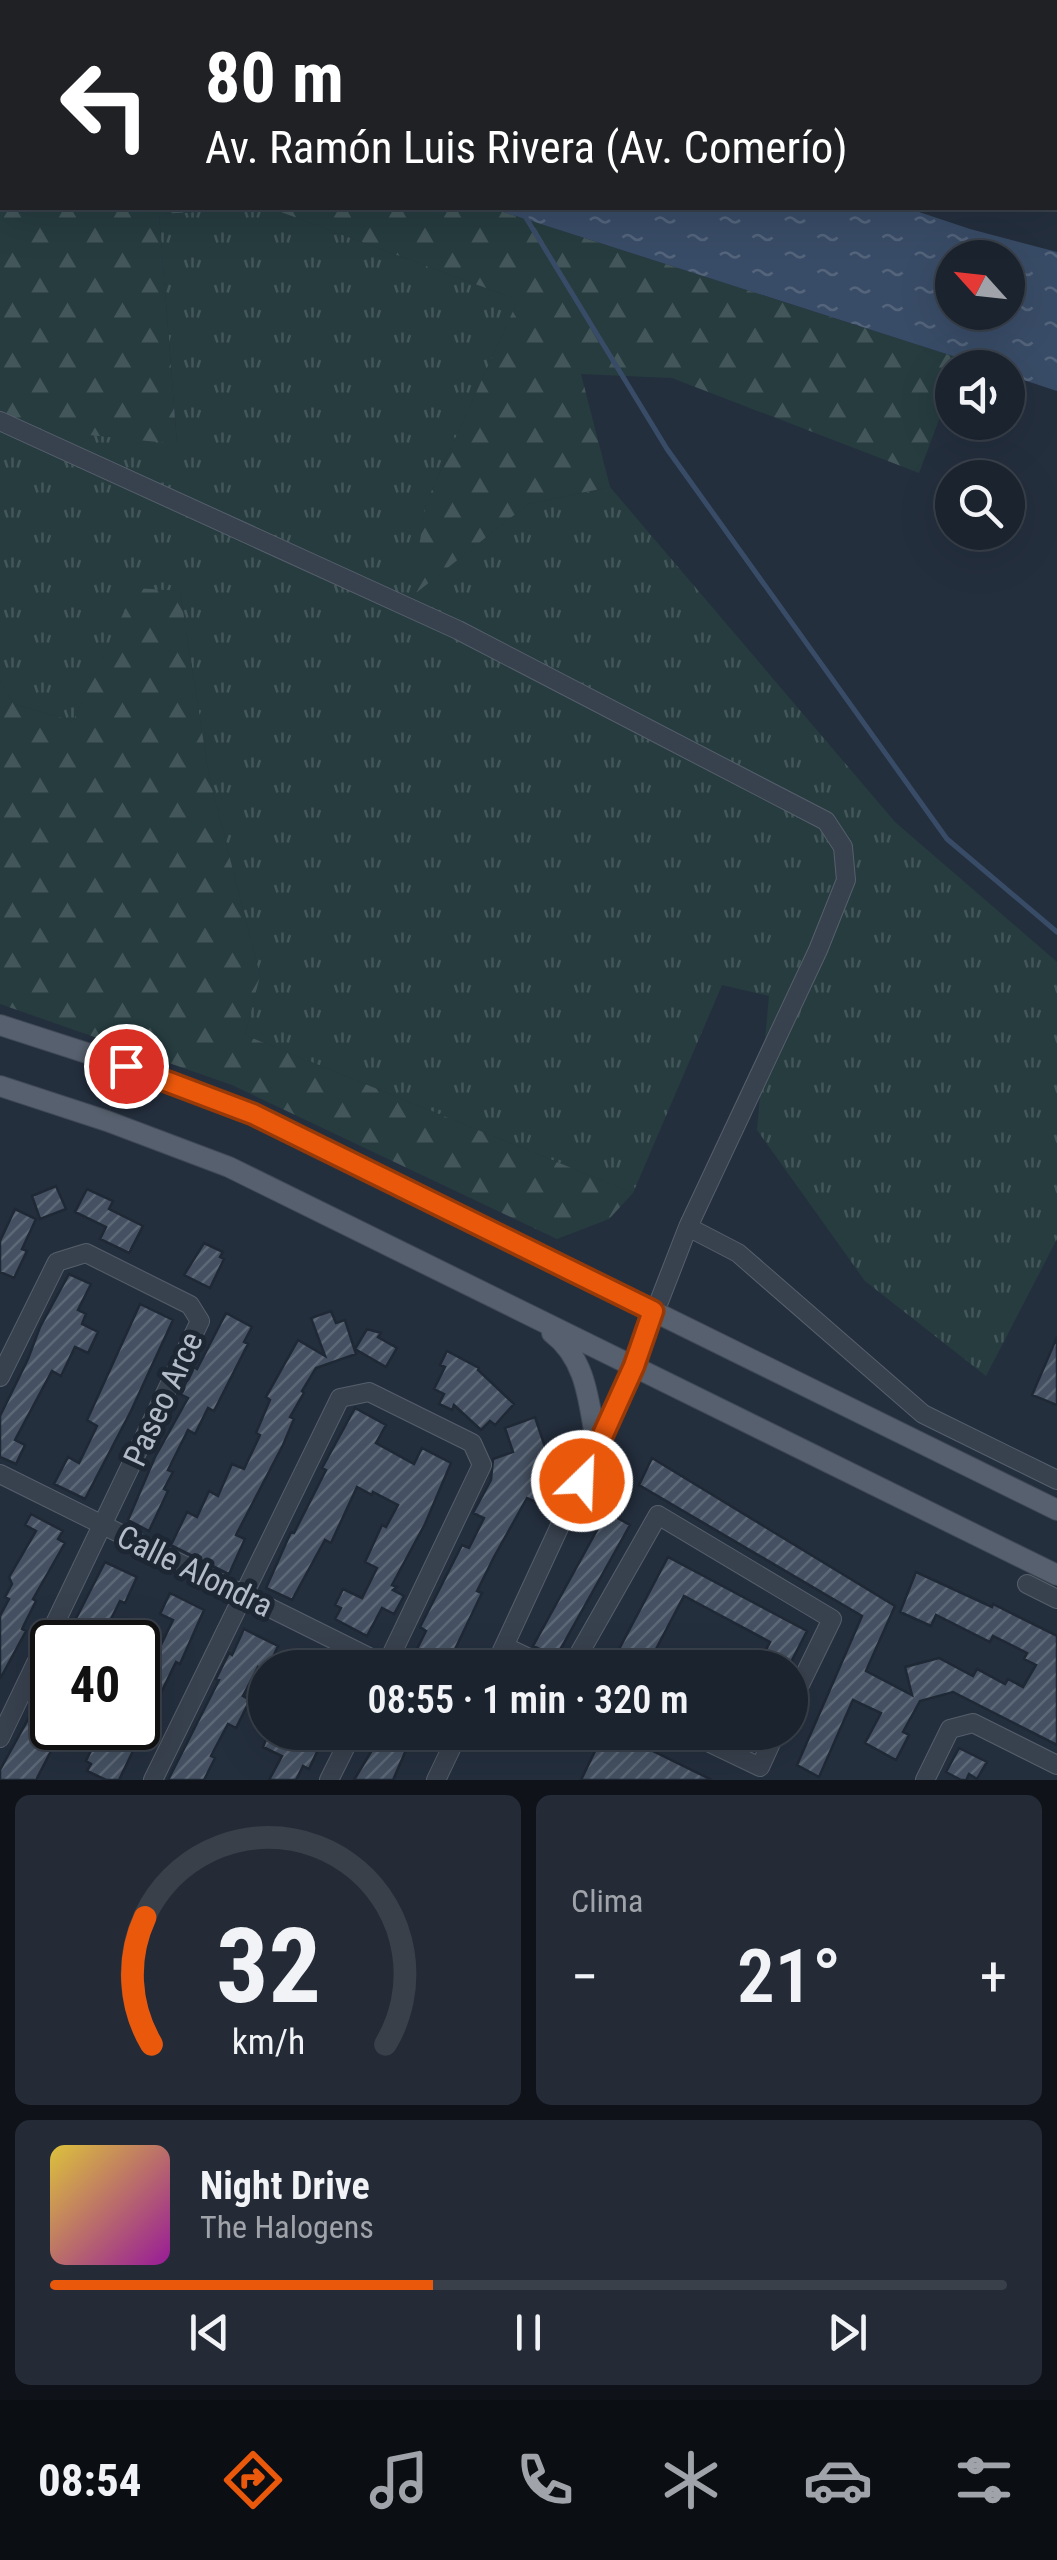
<!DOCTYPE html>
<html lang="es">
<meta charset="utf-8">
<style>
body{margin:0;font-family:"Roboto Condensed",sans-serif;background:#242b36;color:#f1f3f6;height:100vh;display:flex;flex-direction:column;font-size:38px;white-space:nowrap}
*{box-sizing:border-box;margin:0}
p{font-size:32px;color:#a0a4aa}
.icon{flex:none;width:55px;height:55px;fill:none;stroke:currentColor;stroke-width:2;stroke-linecap:round;stroke-linejoin:round}
.map{position:relative;height:1780px;overflow:hidden}
.side{display:flex;flex-direction:column;gap:15px;padding:15px;background:#0f1319;flex:1}
.side>*{flex:none}
.banner{position:absolute;left:0px;top:0px;width:1058px;height:210px;box-shadow:0 10px 40px #0002,0 0 0 2px #39404a;background:#202124;color:#fff;overflow:hidden}
.needle{width:65px;rotate:297deg}
.controls{position:absolute;left:935px;top:240px;display:grid;gap:20px}
.controls a{display:grid;place-items:center;width:90px;height:90px;border-radius:50%;background:#1b232e;box-shadow:0 10px 40px #0002,0 0 0 2px #39404a;font-size:50px}
.speed{position:absolute;left:30px;top:1620px;display:flex;gap:20px;font-size:50px;font-weight:700;text-align:center}
.speed>*{display:grid;place-content:center;width:130px;height:130px;border-radius:50%;background:#1b232e;box-shadow:0 10px 40px #0002,0 0 0 2px #39404a;line-height:1}
.speed .limit{border:5px solid #111;border-radius:15px;background:#fff;color:#111}
.pin{position:absolute;display:grid;place-items:center;width:85px;height:85px;color:#fff;margin:-42px;border:5px solid #fff;border-radius:50%;box-shadow:0 2px 10px #0007}
.me{position:absolute;width:110px;margin:-55px;rotate:24deg;stroke-linejoin:round;filter:drop-shadow(0 0 8px #0008)}
.turn{display:flex;align-items:center;gap:35px;height:210px;padding:0 40px;font-size:45px}
.turn .icon{width:130px;height:130px;stroke-width:2.5}
.turn b{display:block;font-size:70px;line-height:85px}
.big{font-size:75px;font-weight:600;line-height:1.1}
.side .tile{flex:1;display:flex;flex-direction:column;justify-content:center;gap:15px;min-width:0;padding:0 35px;border-radius:15px;background:#242b36}
.side .dial{align-items:center;gap:0}
.dial svg{height:260px;overflow:visible;fill:none;stroke:#39404a;stroke-width:7;stroke-linecap:round;text-anchor:middle}
.dial text{fill:#f1f3f6;stroke:none}
.song{display:flex;align-items:center;gap:30px}
.cover{width:120px;height:120px;border-radius:15px;background:linear-gradient(135deg,hsl(50 70% 55%),hsl(300 70% 35%))}
.played{height:10px;border-radius:5px;background:linear-gradient(90deg,#ea580c 40%,#39404a 40%)}
.keys{display:flex;justify-content:space-around;direction:ltr}
.heat{display:flex;justify-content:space-between;align-items:center;font-size:55px;direction:ltr}
.side .tiles{flex:1;display:grid;gap:15px;grid-template-columns:1fr 1fr}
.tile:last-child{grid-column:span 2}
.trip{position:absolute;left:248px;top:1650px;width:560px;height:100px;border-radius:50px;background:#1b232e;box-shadow:0 10px 40px #0002,0 0 0 2px #39404a;font-weight:600;line-height:100px;text-align:center}
.dock{display:flex;height:160px;justify-content:space-around;align-items:center;background:#0b0e12;color:#a0a4aa}
.dock .icon{width:70px;height:70px}
.dock .selected{color:#ea580c}
.dock b{font-size:45px;color:#f1f3f6}
.map>svg:first-child{display:block}
</style>
<div class="map">
<svg width="1057" height="1780" viewBox="0 0 1057 1780">
<defs>
<pattern id="grass-tufts" width="24" height="20" patternUnits="userSpaceOnUse" patternTransform="scale(2.5)"><rect width="24" height="20" fill="#263c3f"/><path d="M3 7l-1-3M5 7V3M7 7l1-3M15 17l-1-3M17 17v-4M19 17l1-3" fill="none" stroke="#435659"/></pattern>
<pattern id="forest-firs" width="22" height="20" patternUnits="userSpaceOnUse" patternTransform="scale(2.5)"><rect width="22" height="20" fill="#263c3f"/><path d="M5 1l3.5 6h-7zM16 11l3.5 6h-7z" fill="#435659"/></pattern>
<pattern id="park-crowns" width="20" height="18" patternUnits="userSpaceOnUse" patternTransform="scale(2.5)"><rect width="20" height="18" fill="#263c3f"/><path d="M2 6a3 3 0 1 1 6 0M12 15a3 3 0 1 1 6 0" fill="none" stroke="#435659"/></pattern>
<pattern id="water-ripples" width="26" height="14" patternUnits="userSpaceOnUse" patternTransform="scale(2.5)"><rect width="26" height="14" fill="#394c67"/><path d="M2 4q2-2 4 0t4 0M15 11q2-2 4 0t4 0" fill="none" stroke="#53647b"/></pattern>
<pattern id="building-hatch" width="6" height="6" patternUnits="userSpaceOnUse" patternTransform="scale(2.5)"><rect width="6" height="6" fill="#455162"/><path d="M-1 1l2-2M0 6l6-6M5 7l2-2" fill="none" stroke="#5d6877"/></pattern>
</defs>
<rect width="100%" height="100%" fill="#242f3e"/>
<!-- grass -->
<path fill="url(#grass-tufts)" d="M270,208L518,300L426,503L412,596L528,504L610,487L895,822L1057,962V1239L986,1376L865,1281L757,1130L769,996L722,985L633,1193L245,1035L260,976L209,776L180,591L135,589L73,721L15,704L0,681V426L177,443L159,214Z"/>
<!-- forest -->
<path fill="url(#forest-firs)" d="M0,52L2,208H269L159,214L177,444L0,426Z
M270,208H491L962,359L959,367L952,368V385L919,473L672,378L581,374L610,487L528,504L411,597L426,503L518,300Z
M135,588L180,591L209,776L260,976L245,1035L633,1193L609,1219L557,1239L232,1085L0,1004V681L15,704L73,721Z"/>
<!-- park -->
<path fill="url(#park-crowns)" d="M350,0H1015L1023,2H359Z
M1055,12L1057,13V209L1051,208H1055Z"/>
<!-- water -->
<path fill="url(#water-ripples)" fill-rule="evenodd" d="M0,0H291L298,2H2V53Z
M491,208H907L970,229L1057,252V391L1008,375V368L987,367ZM952,258H1008V312H952Z"/>
<g fill="none" stroke-linecap="round" stroke-linejoin="round">
<!-- stream -->
<path stroke="#394c67" stroke-width="5" d="M520,208L667,449L947,839L1057,932"/>
</g>
<!-- building -->
<path fill="url(#building-hatch)" stroke="#1f2835" stroke-width="2.5" d="M56,1186L66,1209L40,1219L32,1196Z
M87,1189L113,1201L109,1209L143,1226L129,1253L100,1239L106,1227L75,1212Z
M15,1209L36,1219L22,1249L27,1251L14,1278L0,1272V1241Z
M204,1243L223,1252L220,1257L224,1259L210,1288L184,1275Z
M69,1274L91,1284L78,1310L86,1314L82,1324L98,1332L88,1353L75,1347L61,1376L52,1371L15,1440L25,1445L16,1464L0,1457V1416L28,1359L40,1327Z
M140,1304L173,1320L131,1411L85,1499L54,1484L68,1457L79,1463L97,1426L87,1420Z
M331,1311L336,1323L345,1320L356,1354L316,1368L302,1391L304,1393L290,1417L294,1419L283,1445L236,1535L245,1539L229,1574L171,1545L187,1512L197,1517L209,1491L218,1496L232,1464L244,1469L260,1435L256,1433L270,1400L266,1397L298,1340L325,1356L311,1318Z
M226,1313L252,1327L244,1342L248,1344L214,1411L208,1408L195,1434L188,1430L168,1470L173,1472L164,1489L168,1491L149,1531L128,1520L155,1457L188,1398L180,1394L194,1367L197,1369Z
M367,1329L381,1333L378,1337L397,1348L386,1367L355,1349Z
M1057,1337V1405L1032,1395Z
M447,1351L479,1368L478,1370L514,1404L495,1425L490,1421L481,1430L454,1405L452,1410L439,1404L444,1394L434,1389L445,1367L440,1365Z
M355,1408L386,1425L376,1443L414,1464L422,1448L451,1463L425,1524L392,1585L397,1587L393,1590L404,1596L394,1614L382,1608L367,1636L335,1619L341,1608L335,1605L343,1589L362,1598L377,1568L365,1562L382,1525L386,1527L398,1505L373,1492L372,1495L357,1487L331,1543L325,1540L292,1600L266,1588L291,1532L294,1533L326,1470L322,1468Z
M535,1417L545,1447L567,1440L536,1502L527,1498L494,1557L477,1591L482,1593L446,1668H430L412,1659L426,1631L420,1627L462,1545L469,1548L484,1518L473,1513L491,1480L493,1459L513,1452L505,1428Z
M652,1458L895,1606L866,1671L912,1695L905,1667L939,1658L973,1676L977,1669L1005,1684L1008,1679L1023,1687L1036,1665L1024,1659L1027,1653L993,1636L990,1642L936,1615L931,1626L900,1612L916,1572L992,1607L993,1604L1057,1636V1745L953,1692L920,1701L903,1732L909,1735L896,1760L865,1743L881,1713L853,1700L819,1777L797,1765L862,1616L639,1485Z
M607,1512L630,1525L556,1657L533,1646Z
M31,1514L63,1531L58,1539L65,1543L33,1599L36,1601L22,1629L26,1631L0,1679V1616L9,1599L5,1597L12,1584L9,1577L36,1531L25,1525Z
M668,1557L807,1631L788,1668H757L770,1642L684,1596L646,1668H609Z
M105,1562L137,1577L125,1603L120,1601L106,1629L99,1626L92,1642H64Z
M170,1593L204,1610L180,1664L176,1662L119,1780H106L87,1771L91,1764L86,1761L96,1740L110,1747L118,1728H138V1672L146,1655L154,1659L173,1620L160,1614Z
M244,1629L278,1646L268,1668L265,1671L258,1667L243,1696L250,1700L236,1728L228,1724L211,1756L215,1758L204,1780H168L219,1680L216,1679L229,1653L232,1655Z
M42,1683L52,1689V1728H63L36,1780H0V1770L37,1703L33,1701Z
M269,1732H315L324,1737L309,1769L303,1766L296,1780H269L282,1756L263,1747Z
M383,1732H407L404,1738L410,1741L393,1780H354Z
M557,1732H614L712,1780H581L595,1751Z
M717,1732H754L746,1747Z
M959,1748L987,1762L977,1779L969,1774L966,1780H961L946,1772Z"/>
<g fill="none" stroke-linecap="round" stroke-linejoin="round">
<!-- minor casing -->
<g stroke="#565f6c" stroke-width="20">
<path id="minor" d="M0,421L458,630L826,821L843,847L846,880L818,950L688,1227L634,1366L494,1668
M688,1227L738,1253L923,1414L1057,1480
M0,1377L57,1262L86,1253L190,1305L200,1321L0,1738
M0,1474L391,1668
M1027,1584L1057,1599
M506,1647L550,1668
M571,1668L658,1515L832,1619L790,1705
M687,1732L760,1767L776,1732
M153,1780L340,1398L369,1392L472,1443L482,1465L385,1668
M329,1780L353,1732
M436,1780L459,1732
M925,1780L950,1729L973,1723L1057,1765"/>
</g>
<!-- major casing -->
<g stroke="#414a57" stroke-width="22">
<path id="major" d="M0,1025L127,1066L253,1114L1057,1510
M0,1086L107,1121L229,1167L1057,1575
M552,1333C588,1360 589,1406 597,1448"/>
</g>
<!-- minor -->
<use href="#minor" stroke="#38414e" stroke-width="18"/>
<!-- major -->
<use href="#major" stroke="#56606e" stroke-width="20"/>
</g>
<g fill="none" stroke-linecap="round" stroke-linejoin="round">
<!-- route casing -->
<g stroke="#983908" stroke-width="25">
<path id="route" d="M126,1066L253,1114L653,1311L634,1366L582,1481"/>
</g>
<!-- route -->
<use href="#route" stroke="#ea580c" stroke-width="18"/>
</g>
<g text-anchor="middle" dominant-baseline="central" stroke-width="10" stroke-linejoin="round" paint-order="stroke">
<!-- street labels -->
<g font-size="32" fill="#b4bcc9" stroke="#1d2633">
<text transform="translate(163 1399) rotate(-65)">Paseo Arce</text>
<text transform="translate(195 1571) rotate(26)">Calle Alondra</text>
</g>
</g>
</svg>
<div class="controls">
<a><svg class="needle" viewBox="-14 -14 28 28"><path d="M0-13l5 13h-10z" fill="#e53935"/><path d="M0 13l5-13h-10z" fill="#a0a4aa"/></svg></a>
<a><svg class="icon" aria-label="sound" viewBox="0 0 24 24"><path d="M4 9h4l5-4v14l-5-4H4zM17 9q2 3 0 6"/></svg></a>
<a><svg class="icon" aria-label="search" viewBox="0 0 24 24"><circle cx="10" cy="10" r="6"/><path d="M15 15l6 6"/></svg></a>
</div>
<div class="speed"><div class="limit">40</div></div>
<div class="pin" style="left:126px;top:1066px;background:#d93025"><svg class="icon" aria-label="arrive" viewBox="0 0 24 24"><path d="M6 21V4h12l-3 4 3 4H6"/></svg></div>
<svg class="me" style="left:582px;top:1481px" viewBox="-20 -20 40 40"><circle r="17" fill="#ea580c" stroke="#fff" stroke-width="3"/><path d="M0-11L8 9 0 5-8 9z" fill="#fff"/></svg>
<div class="trip">08:55 · 1 min · 320 m</div>
<div class="banner">
<div class="turn"><svg class="icon" aria-label="left" viewBox="0 0 24 24"><path d="M17 20v-9H6M10 6l-5 5 5 5"/></svg><div><b>80 m</b>Av. Ramón Luis Rivera (Av. Comerío)</div></div>
</div>
</div>
<section class="side">
<div class="tiles">
<div class="tile dial"><svg viewBox="0 0 100 80">
<path d="M14 69A42 42 0 1 1 86 69"/>
<path d="M14 69A42 42 0 0 1 12 30" stroke="#ea580c"/>
<text x="50" y="56" font-size="32" font-weight="700">32</text>
<text x="50" y="72" font-size="11">km/h</text>
</svg></div>
<div class="tile"><p>Clima</p>
<div class="heat"><a>−</a><b class="big">21°</b><a>+</a></div>
</div>
<div class="tile">
<div class="song"><i class="cover"></i><div><b>Night Drive</b><p>The Halogens</p></div></div>
<div class="played"></div>
<div class="keys"><svg class="icon" aria-label="previous" viewBox="0 0 24 24"><path d="M18 5L8 12l10 7zM5 5v14"/></svg><svg class="icon" aria-label="pause" viewBox="0 0 24 24"><path d="M8 5v14M16 5v14"/></svg><svg class="icon" aria-label="next" viewBox="0 0 24 24"><path d="M6 5l10 7-10 7zM19 5v14"/></svg></div>
</div>
</div>
</section>
<nav class="dock">
<b>08:54</b>
<svg class="icon selected" aria-label="directions" viewBox="0 0 24 24"><path d="M12 3l9 9-9 9-9-9zM9 14v-3h6M13 9l2 2-2 2"/></svg>
<svg class="icon" aria-label="music" viewBox="0 0 24 24"><path d="M9 18V5l10-2v13"/><circle cx="6" cy="18" r="3"/><circle cx="16" cy="16" r="3"/></svg>
<svg class="icon" aria-label="phone" viewBox="0 0 24 24"><path d="M5 4h4l2 5-3 2q2 4 5 5l2-3 5 2v4C11 20 4 13 5 4z"/></svg>
<svg class="icon" aria-label="climate" viewBox="0 0 24 24"><path d="M12 3v18M4 7l16 10M4 17L20 7"/></svg>
<svg class="icon" aria-label="car" viewBox="0 0 24 24"><path d="M5 17H2v-5l4-1 3-4h7l3 4 3 1v5h-3M9 17h6M6 11h13"/><circle cx="7" cy="17" r="2"/><circle cx="17" cy="17" r="2"/></svg>
<svg class="icon" aria-label="filters" viewBox="0 0 24 24"><path d="M4 7h16M4 17h16"/><circle cx="9" cy="7" r="2"/><circle cx="15" cy="17" r="2"/></svg>
</nav>
